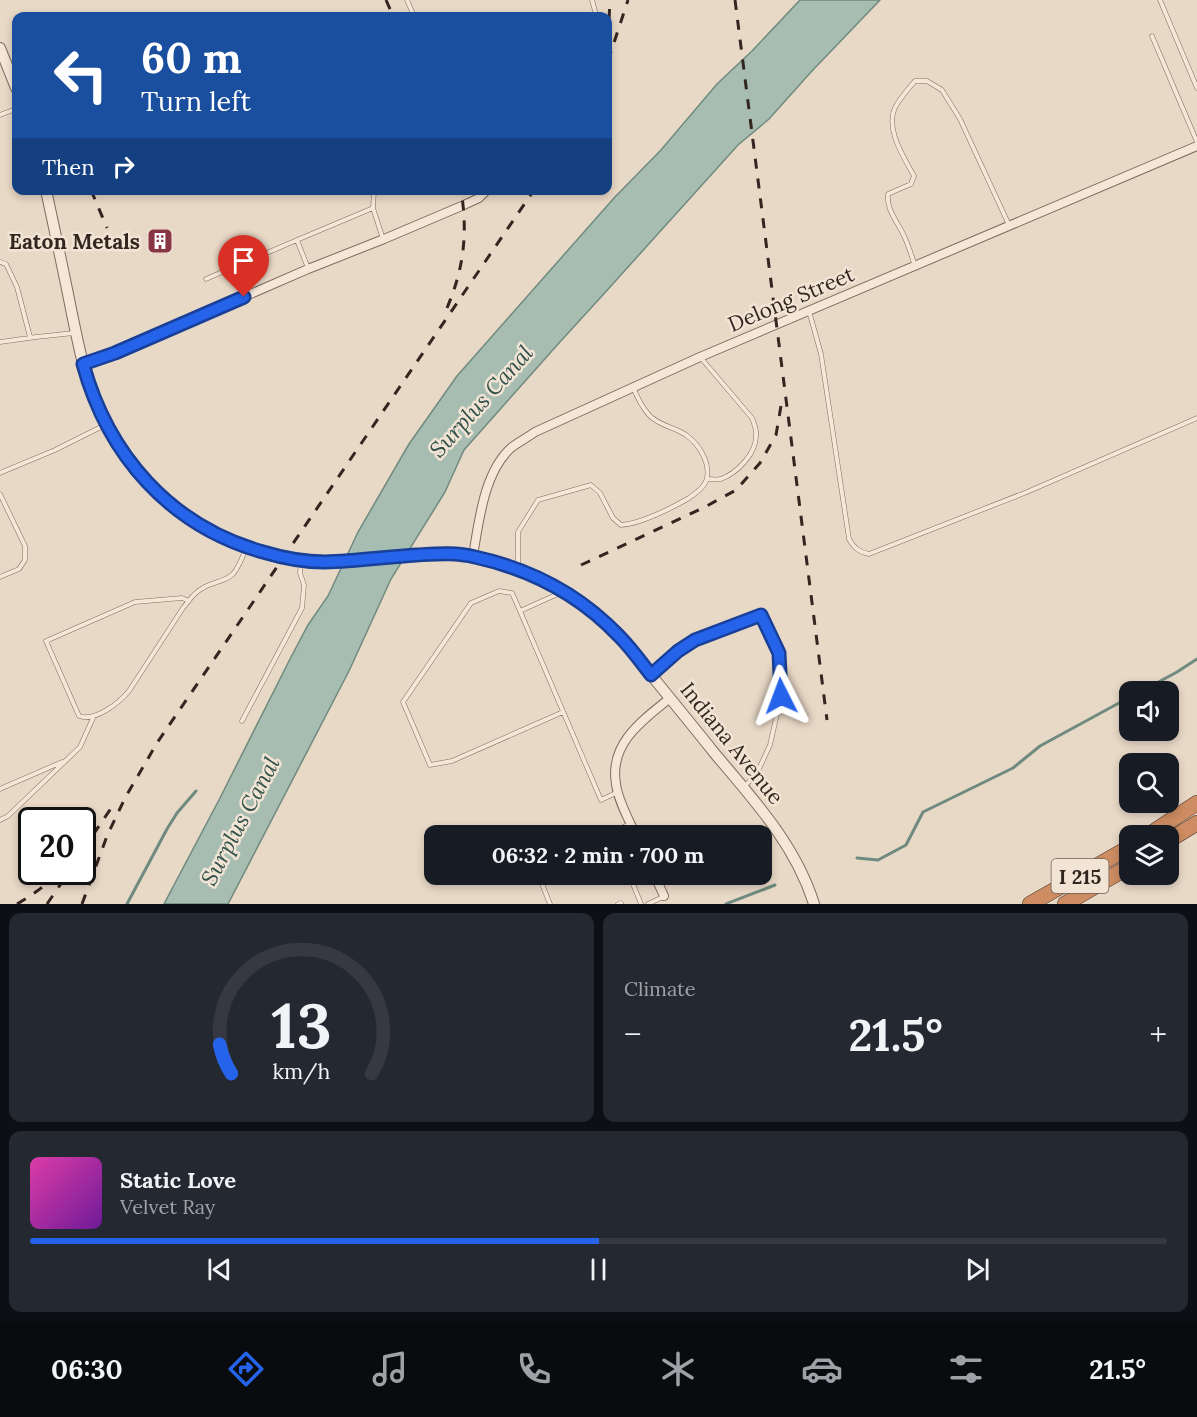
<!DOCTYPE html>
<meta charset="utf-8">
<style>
body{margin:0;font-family:Lora,serif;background:#242831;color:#f1f3f6;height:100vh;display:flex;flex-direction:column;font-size:22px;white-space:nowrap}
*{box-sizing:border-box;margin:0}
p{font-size:20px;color:#9ea1a6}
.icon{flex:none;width:33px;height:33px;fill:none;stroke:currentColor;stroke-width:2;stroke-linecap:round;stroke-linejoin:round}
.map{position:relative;height:904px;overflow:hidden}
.details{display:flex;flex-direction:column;gap:9px;padding:9px;background:#0d0f14;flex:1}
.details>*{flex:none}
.banner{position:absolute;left:12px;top:12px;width:600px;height:183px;border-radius:12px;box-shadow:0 3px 9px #0003;background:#1a4fa0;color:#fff;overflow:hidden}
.fabs{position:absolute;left:1119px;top:681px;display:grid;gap:12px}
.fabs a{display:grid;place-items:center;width:60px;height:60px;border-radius:12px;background:#171b24;box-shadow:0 3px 9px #0003;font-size:30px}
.speed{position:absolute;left:18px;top:807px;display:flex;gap:12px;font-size:30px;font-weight:700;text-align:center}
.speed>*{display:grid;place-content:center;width:78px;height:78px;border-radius:50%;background:#171b24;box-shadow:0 3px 9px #0003;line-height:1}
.speed .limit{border:3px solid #111;border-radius:9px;background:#fff;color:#111}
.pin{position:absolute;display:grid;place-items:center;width:51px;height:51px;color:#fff;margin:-62px -26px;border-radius:50% 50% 50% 0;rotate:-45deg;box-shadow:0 0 6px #0007}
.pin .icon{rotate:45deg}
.me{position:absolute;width:66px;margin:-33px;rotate:357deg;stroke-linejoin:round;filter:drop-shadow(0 0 4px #0008)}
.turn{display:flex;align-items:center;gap:21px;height:126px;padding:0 30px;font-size:27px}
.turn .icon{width:78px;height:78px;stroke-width:2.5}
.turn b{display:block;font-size:42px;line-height:51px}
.then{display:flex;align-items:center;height:57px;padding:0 30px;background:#0003;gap:12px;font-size:22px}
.big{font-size:45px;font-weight:700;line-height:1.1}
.details .tile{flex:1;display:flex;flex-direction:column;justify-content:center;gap:9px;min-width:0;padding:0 21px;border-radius:12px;background:#242831}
.details .dial{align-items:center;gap:0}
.dial svg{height:156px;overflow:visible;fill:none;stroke:#363941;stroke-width:7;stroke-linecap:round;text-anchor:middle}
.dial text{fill:#f1f3f6;stroke:none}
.song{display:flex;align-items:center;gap:18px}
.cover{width:72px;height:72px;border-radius:9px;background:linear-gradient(135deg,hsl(320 70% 55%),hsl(280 70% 35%))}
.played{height:6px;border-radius:3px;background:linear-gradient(90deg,#2563eb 50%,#363941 50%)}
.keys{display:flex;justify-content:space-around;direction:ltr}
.heat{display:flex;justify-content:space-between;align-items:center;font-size:33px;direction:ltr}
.details .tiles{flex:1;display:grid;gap:9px;grid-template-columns:1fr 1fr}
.tile:last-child{grid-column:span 2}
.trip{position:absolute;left:424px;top:825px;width:348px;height:60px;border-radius:12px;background:#171b24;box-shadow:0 3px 9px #0003;font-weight:700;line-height:60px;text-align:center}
.dock{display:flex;height:96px;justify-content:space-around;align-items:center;background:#090b0e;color:#9ea1a6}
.dock .icon{width:42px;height:42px}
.dock .selected{color:#2563eb}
.dock b{font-size:27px;color:#f1f3f6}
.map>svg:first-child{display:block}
</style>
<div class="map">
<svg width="1197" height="904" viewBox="0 0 1197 904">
<rect width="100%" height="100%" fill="#e8d8c6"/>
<!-- water -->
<path fill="#a7bdb2" stroke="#6f8a7e" stroke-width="1.5" d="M800,0H880L811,72L769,119L738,145L601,297L559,343L464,450L445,492L391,579L349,671L228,904H164L220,798L290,659L308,625L328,596L358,532L409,444L457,376L614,198L661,150L717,84L752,51Z"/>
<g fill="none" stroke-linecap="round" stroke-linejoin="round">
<!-- stream -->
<path stroke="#6f8a7e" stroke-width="3" d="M1140,692L1177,672L1197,659
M857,858L878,860L906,845L923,812L1013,768L1040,746L1130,697
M127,904L167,829L177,813L196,791
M726,904L775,885"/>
<!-- service casing -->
<g stroke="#816b5e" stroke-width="5">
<path id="service" d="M407,0L414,16
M592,0L595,11V16
M1160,0L1197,88
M1152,36L1197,142
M0,115L16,109
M373,208L383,239
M0,262L6,264L17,287L30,337
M915,266C912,257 909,247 905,238C899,223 886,211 888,194L911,184L914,176C903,156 883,126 897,104C902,96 909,88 915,81H927L942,90L960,119L1009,225
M308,268L297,240L373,208L374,190
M206,279L297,240
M809,311L821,354L849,539C854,548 859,552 869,554L1027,492L1197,418
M0,342L36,337L74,333
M701,358L752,418C754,424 757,429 756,436C756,454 737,473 721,479C717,480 712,479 707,479
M0,473L55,450L105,425
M0,494L25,546V560L19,569L0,577
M518,566V532L538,500L591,485L600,493L613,518L621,525C640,524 672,508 689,498C696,493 705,487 707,478C710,462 699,444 686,435C675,427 659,426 649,415C643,408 637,397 633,387
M560,593L520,611L601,800L618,792
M189,601L182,598L135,602L46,641L79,716C95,722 119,703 129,691L183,608C189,601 194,592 203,588C212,582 225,582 233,574C239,567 243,556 246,548
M520,611L512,593L499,591L471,603L403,702L430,765L452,761L563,712
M652,674L677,651L695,640L761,615L779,653L781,696L770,745L757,773L744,787
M242,721L302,608L304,585L300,573L301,561
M0,789L62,762
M0,820L8,816L80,747L93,718
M603,836L630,824
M538,874L550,904
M629,874L641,904
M618,904L621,903V904
M648,904L663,897"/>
</g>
<!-- minor casing -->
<g stroke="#816b5e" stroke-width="10">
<path id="minor" d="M83,364L115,353L308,269L384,239L464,205L479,198L487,190
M473,556C479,521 484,471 512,447C519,442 528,437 535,432L700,357L1197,146
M636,836C629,819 618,801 616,784C609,743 643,720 670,698
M654,874L664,896"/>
</g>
<!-- tertiary casing -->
<g stroke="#816b5e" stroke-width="12">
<path id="tertiary" d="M0,48L16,88
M46,190C55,232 64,273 72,314C79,347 85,380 99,410C131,484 199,539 278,556C293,559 307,562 323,562C371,561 424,549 472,556C480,557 489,561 498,563C549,577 582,601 620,637C652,676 684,715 716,755C755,801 796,846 814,904"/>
</g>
<!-- motorway casing -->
<g stroke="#503a31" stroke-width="16">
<path id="motorway" d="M1147,836L1197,803
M1168,841L1197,823
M1030,904L1130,847
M1065,904L1130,866"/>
</g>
<!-- service -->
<use href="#service" stroke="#f4e7d8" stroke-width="4"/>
<!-- minor -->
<use href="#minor" stroke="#f4e7d8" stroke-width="8"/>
<!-- tertiary -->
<use href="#tertiary" stroke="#f4e7d8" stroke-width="10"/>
<!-- motorway -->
<use href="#motorway" stroke="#cd8c61" stroke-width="15"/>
<!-- rail -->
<path stroke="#332620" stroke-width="3" stroke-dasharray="10 10" stroke-linecap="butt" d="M386,0L393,16
M735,0L827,720
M608,39L610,0
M608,61L628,0
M91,190L107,228
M447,308C464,268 468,233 461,190
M581,565L703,508L736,490L760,463L776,435L782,400
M82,851L114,804
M17,904C33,895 47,884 60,872
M47,904L69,872
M82,904L107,836L125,798L157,743L534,190"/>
</g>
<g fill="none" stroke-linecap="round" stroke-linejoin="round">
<!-- route casing -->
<g stroke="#184099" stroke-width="15">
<path id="route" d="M244,297L115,353L83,364C108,455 170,526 263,552C283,558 304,562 325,562C355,561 386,557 416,555C435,554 455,552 475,557C530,569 580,595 619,636C631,648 641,662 651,675L678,651L695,640L761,615L779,653L781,696"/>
</g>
<!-- route -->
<use href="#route" stroke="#2563eb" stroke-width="10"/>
</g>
<!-- icons -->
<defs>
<g id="building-square" transform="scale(1.35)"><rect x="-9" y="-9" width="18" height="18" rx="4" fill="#893544" stroke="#f1e4d4"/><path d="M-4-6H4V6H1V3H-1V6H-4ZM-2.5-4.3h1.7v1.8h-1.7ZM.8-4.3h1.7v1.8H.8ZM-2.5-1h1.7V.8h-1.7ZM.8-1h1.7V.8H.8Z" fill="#fff"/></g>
</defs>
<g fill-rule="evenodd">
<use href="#building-square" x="160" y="241"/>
</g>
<g text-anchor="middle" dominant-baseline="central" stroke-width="5" stroke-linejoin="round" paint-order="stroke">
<!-- shield labels -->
<rect fill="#f1e4d4" stroke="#6c5f56" stroke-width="1.5" x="1051.5" y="859" width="57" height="34" rx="4.5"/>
<g font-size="20" font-weight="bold" fill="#332620">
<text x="1080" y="876">I 215</text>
</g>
<!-- poi labels -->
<g font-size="21" font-weight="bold" fill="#332620" stroke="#f1e4d4" text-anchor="end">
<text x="140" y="241">Eaton Metals</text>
</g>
<!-- street labels -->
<g font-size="21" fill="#332620" stroke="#f1e4d4">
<text transform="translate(791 299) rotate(-23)">Delong Street</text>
<text transform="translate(732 743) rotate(51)">Indiana Avenue</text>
</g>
<!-- water labels -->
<g font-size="22" font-style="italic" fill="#31514a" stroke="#f1e4d4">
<text transform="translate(481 401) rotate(-48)">Surplus Canal</text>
<text transform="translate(240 821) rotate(-62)">Surplus Canal</text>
</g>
</g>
</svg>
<div class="fabs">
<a><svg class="icon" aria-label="sound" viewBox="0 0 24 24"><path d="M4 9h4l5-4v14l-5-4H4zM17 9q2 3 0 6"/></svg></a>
<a><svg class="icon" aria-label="search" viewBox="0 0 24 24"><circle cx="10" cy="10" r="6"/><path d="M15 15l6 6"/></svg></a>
<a><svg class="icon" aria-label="layers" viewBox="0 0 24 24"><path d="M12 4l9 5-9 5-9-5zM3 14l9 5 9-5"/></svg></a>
</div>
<div class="speed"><div class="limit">20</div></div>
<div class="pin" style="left:244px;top:297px;background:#d93025"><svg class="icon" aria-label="arrive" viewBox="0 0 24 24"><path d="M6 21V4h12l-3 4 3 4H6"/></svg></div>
<svg class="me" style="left:781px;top:696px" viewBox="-20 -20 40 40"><path d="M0-17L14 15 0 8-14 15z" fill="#2563eb" stroke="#fff" stroke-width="4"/></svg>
<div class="trip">06:32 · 2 min · 700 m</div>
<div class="banner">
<div class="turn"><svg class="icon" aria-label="left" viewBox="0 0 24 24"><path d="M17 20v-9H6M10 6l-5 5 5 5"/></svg><div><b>60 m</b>Turn left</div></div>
<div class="then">Then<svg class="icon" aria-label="right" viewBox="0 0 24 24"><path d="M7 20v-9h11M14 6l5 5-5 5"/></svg></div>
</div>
</div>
<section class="details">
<div class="tiles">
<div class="tile dial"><svg viewBox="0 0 100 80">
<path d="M14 69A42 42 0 1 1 86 69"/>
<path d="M14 69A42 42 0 0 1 8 54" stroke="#2563eb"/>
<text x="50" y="56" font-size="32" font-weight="700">13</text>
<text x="50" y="72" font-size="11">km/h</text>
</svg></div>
<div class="tile"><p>Climate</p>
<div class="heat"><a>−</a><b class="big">21.5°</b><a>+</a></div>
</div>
<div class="tile">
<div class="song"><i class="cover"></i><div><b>Static Love</b><p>Velvet Ray</p></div></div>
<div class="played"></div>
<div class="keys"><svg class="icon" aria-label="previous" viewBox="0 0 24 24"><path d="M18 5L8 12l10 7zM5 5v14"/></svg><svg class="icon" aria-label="pause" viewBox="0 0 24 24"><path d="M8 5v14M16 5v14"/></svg><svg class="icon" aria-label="next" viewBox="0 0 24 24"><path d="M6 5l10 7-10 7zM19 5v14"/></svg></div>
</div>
</div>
</section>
<nav class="dock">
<b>06:30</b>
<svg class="icon selected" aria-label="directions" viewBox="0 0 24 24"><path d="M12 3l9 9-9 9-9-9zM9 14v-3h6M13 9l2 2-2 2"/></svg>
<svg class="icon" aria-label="music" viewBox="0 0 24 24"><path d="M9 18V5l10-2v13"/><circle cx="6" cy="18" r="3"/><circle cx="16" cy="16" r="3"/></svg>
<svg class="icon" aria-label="phone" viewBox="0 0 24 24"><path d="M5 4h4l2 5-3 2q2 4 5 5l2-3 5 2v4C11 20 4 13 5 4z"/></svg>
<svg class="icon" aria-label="climate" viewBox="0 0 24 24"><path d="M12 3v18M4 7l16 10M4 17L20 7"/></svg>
<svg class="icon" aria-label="car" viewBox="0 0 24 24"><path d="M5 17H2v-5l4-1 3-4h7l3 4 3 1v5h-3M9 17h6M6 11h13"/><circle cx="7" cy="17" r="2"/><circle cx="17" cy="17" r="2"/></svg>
<svg class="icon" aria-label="filters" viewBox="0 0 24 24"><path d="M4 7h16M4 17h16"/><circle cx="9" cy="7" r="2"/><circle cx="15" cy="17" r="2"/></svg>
<b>21.5°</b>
</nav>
